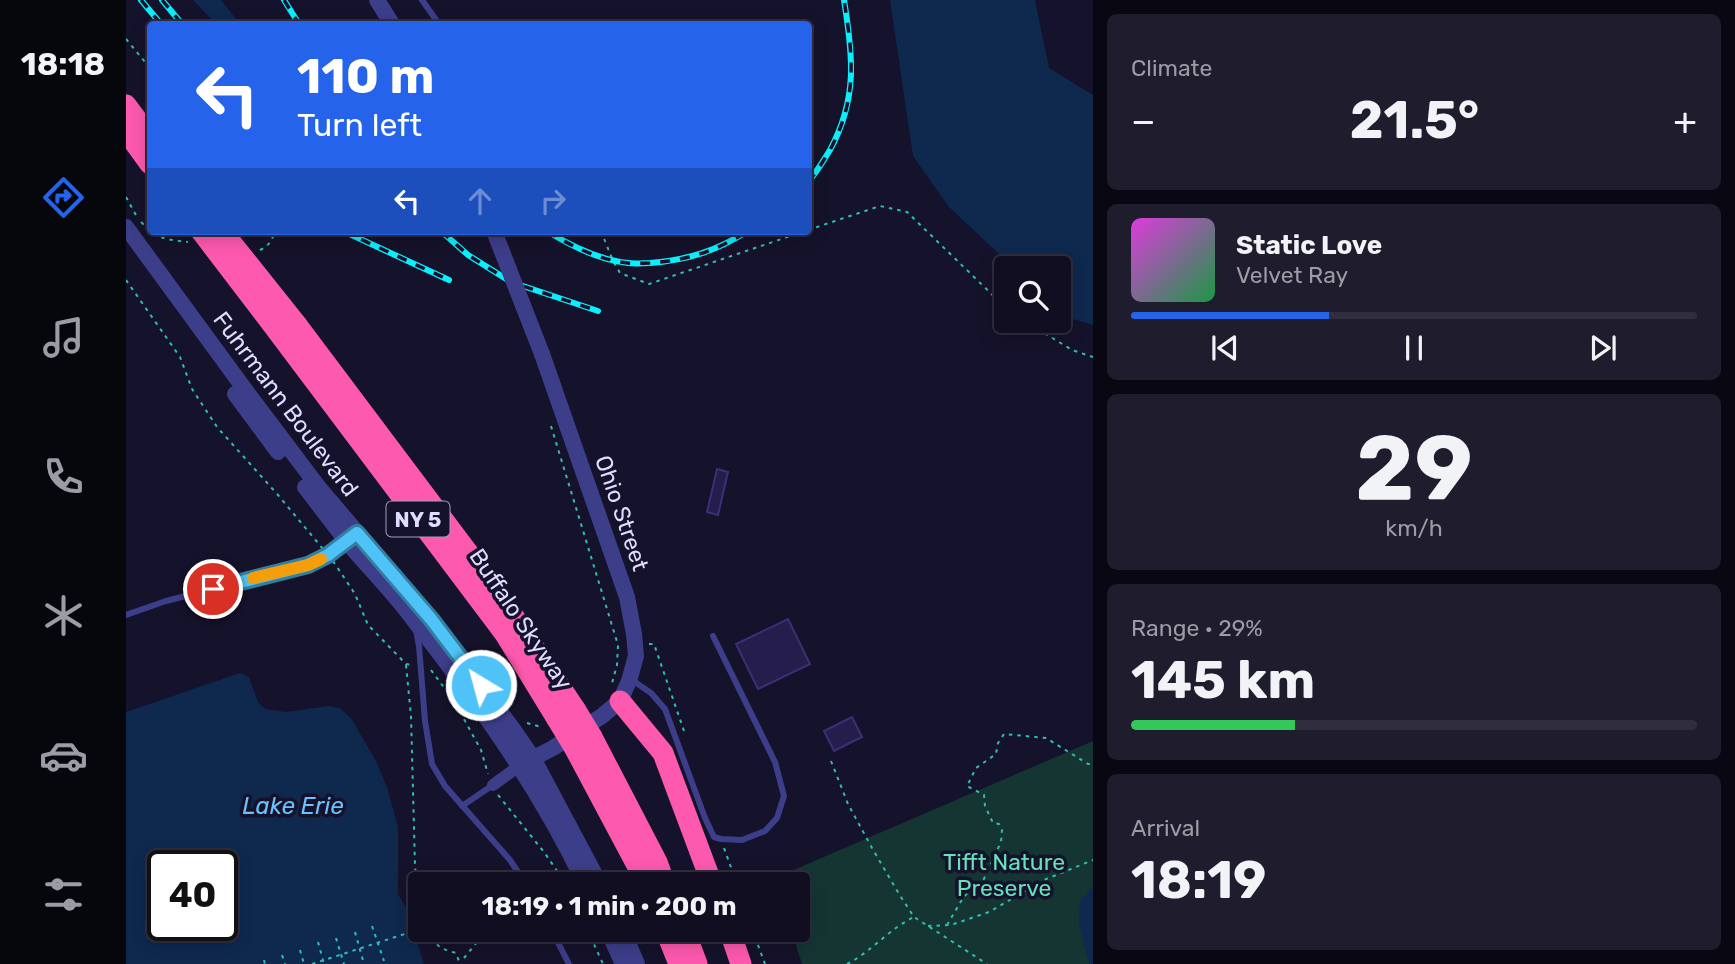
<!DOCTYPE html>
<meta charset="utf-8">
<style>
body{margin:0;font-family:Rubik,sans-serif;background:#1e1c2d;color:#f1f3f6;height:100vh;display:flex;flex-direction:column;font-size:26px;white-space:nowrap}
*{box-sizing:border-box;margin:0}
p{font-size:23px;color:#9c9ca5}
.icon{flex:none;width:38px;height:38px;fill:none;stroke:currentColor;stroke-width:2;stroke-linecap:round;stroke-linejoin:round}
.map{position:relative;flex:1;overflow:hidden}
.panel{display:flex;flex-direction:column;gap:14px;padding:14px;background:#090812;width:642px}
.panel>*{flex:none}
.guide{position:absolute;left:21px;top:21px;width:665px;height:214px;border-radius:7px;box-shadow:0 4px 18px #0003,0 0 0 2px #302e3e;background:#2563eb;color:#fff;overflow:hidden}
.tools{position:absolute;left:868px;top:256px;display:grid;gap:14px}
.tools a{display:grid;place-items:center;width:77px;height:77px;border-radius:7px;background:#100e20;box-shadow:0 4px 18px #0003,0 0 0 2px #302e3e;font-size:35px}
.speed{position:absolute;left:21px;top:850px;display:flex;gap:14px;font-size:35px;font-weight:700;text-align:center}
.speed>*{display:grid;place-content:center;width:91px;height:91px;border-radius:50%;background:#100e20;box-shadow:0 4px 18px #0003,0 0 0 2px #302e3e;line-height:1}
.speed .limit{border:4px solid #111;border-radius:10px;background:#fff;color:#111}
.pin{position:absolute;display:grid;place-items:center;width:60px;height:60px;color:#fff;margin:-30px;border:4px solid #fff;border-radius:50%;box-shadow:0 2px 7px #0007}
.me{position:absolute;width:77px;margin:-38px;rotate:323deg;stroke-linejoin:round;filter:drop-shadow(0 0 5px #0008)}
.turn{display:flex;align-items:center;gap:24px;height:147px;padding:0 35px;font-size:32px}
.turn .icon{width:91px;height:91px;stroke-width:2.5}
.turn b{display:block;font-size:49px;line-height:60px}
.lanes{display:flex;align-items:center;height:66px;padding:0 35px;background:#0003;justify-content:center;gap:35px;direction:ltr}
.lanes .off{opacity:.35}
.big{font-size:52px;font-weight:700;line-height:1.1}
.panel .widget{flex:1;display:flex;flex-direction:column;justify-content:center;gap:10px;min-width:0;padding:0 24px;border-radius:10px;background:#1e1c2d}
.panel .dial{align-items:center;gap:0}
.dial b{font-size:91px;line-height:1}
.song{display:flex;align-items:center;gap:21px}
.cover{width:84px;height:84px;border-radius:10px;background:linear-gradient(135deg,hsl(300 70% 55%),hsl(140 70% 35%))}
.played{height:7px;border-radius:4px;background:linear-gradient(90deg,#2563eb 35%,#302e3e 35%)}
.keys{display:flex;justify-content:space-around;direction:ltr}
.heat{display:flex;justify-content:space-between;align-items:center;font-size:38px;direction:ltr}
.charge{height:10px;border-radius:5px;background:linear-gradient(90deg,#34c759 29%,#302e3e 0)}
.trip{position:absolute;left:282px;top:872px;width:402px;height:70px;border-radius:7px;background:#100e20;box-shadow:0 4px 18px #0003,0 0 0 2px #302e3e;font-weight:700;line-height:70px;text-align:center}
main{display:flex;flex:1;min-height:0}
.tabs{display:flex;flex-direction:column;width:126px;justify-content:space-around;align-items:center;background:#06060d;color:#9c9ca5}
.tabs .icon{width:49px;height:49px}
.tabs .on{color:#2563eb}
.tabs b{font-size:32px;color:#f1f3f6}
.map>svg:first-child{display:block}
</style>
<main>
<nav class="tabs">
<b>18:18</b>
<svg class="icon on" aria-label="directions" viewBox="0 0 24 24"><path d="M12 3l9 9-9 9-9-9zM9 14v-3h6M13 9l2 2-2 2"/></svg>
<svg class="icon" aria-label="music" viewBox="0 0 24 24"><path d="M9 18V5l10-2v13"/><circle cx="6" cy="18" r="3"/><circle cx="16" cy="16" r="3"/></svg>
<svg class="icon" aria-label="phone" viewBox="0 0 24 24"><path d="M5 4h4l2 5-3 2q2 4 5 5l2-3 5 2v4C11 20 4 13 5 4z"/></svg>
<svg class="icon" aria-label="climate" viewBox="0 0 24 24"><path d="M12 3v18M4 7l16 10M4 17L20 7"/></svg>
<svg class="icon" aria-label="car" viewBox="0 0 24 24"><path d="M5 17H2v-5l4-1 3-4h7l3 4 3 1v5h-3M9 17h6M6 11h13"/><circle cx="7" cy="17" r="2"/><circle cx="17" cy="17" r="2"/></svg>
<svg class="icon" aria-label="filters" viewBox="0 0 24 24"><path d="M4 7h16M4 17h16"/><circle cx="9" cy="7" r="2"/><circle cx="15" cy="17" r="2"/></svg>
</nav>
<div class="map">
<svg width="967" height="964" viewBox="0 0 967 964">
<rect width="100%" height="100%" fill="#15122b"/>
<!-- green -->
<path fill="#153533" d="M967,741V964H676L665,929H672V884H651L649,878Z"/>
<!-- water -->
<path fill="#0e284e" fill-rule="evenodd" d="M67,0H95L114,24H90Z
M764,0H909L923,68L967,95V325L940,317L933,310V268H888L823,207L787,156Z
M114,673L123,677L132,702L139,709L160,712L202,706L214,708L225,718L250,761L261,787L272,827V894L281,909L298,964H0V712ZM37,866H96V926H37Z
M967,887V964H963L953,925L954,900Z"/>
<!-- building -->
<path fill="#251e4c" stroke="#3b3078" stroke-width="2" d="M591,469L602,472L592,515L581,512Z
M662,619L684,664L632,689L610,644Z
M726,717L736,737L708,751L698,731Z"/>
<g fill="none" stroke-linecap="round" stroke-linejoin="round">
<!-- path -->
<path stroke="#32bdae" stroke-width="2" stroke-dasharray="3.5 5" stroke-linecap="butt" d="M0,39L24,68
M0,197L11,217
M15,222C33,240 38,239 62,242
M682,230L754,206L781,212L880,308
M475,231L487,261L494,273L523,284L679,231
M134,250C142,246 147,241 148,231
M0,280L54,357L66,389L91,427L152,495L197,549
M897,320L946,350L967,357
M425,426L492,645L491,665L486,683
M207,561L229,594L242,625L280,664L286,665
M523,644H528L558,731
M280,665L285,716L289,866L291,888L294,898
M305,670L328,701L355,750L362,774
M401,723L415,727
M705,761L722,804L746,848L773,894L788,917L861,964
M372,795L418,852L440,884
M598,848L611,884
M821,925L837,898L846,888L856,883L875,842L876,830L873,824L867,823L859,806L858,795L841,786L850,768L870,754L872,743L878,734L920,738L962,764H967
M246,926L258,961
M802,926L825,925L863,912L918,880L967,860
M304,929C310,947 312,948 330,953L334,964
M461,929L477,964
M626,929L639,964
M229,932L238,964
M210,938L218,964
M192,942L198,964
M174,950L178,964
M156,955L159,964
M338,958L362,929
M138,960L139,964
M186,964L294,929
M721,964C745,952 763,929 788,917"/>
<!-- service -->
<path stroke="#3d3e8a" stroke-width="6" d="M296,0L313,24
M0,615L40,601L182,565L202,555L219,542
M290,630L293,646L299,721L306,764L319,786L384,860L400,884
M506,680L525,693L539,709L579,818L588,837L595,839L616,840L639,831L651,818L658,796L649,762L587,636
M336,806L367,785
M425,929L443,964"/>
<!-- minor -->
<path stroke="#3d3e8a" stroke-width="12" d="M367,785L393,766"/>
<!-- tertiary -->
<path stroke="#3d3e8a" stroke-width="16" d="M251,0L266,24
M0,227L120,391L194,489L305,619L387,729L407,758L474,884
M109,394L152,452
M179,487C193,505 207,524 221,542C243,568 267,592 287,619C352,702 414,789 459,884
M400,762L427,748L476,716L494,701L503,681L510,656L508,634L501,597L416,354
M481,929L497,964
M496,929L511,964"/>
<!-- motorway -->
<path stroke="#fd59af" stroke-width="21" d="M0,105L24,137
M0,131L24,164
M146,324L379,634L431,719
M171,325L370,590L449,709
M494,701L537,753L586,884
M466,737L531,862L539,884
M448,747L521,884
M539,929L553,964
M558,929L571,964
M603,929L615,964"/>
<!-- rail casing -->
<g stroke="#0beffc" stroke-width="6">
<path id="rail" d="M15,0L35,24
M36,0L56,24
M158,0L173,24
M682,182C691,172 697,161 704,150C732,98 727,56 718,0
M217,231L323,280
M315,231L342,255L385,282L472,311
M421,231C445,246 473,260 502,263C509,264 517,263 524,263C562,260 590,251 622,231"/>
</g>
<!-- rail -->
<use href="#rail" stroke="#15122b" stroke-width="3.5" stroke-dasharray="10" stroke-linecap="butt"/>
<!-- tertiary-bridge -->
<path stroke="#3d3e8a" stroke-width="16" d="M368,231L416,354"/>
<!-- motorway-bridge -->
<path stroke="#fd59af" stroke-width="21" d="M75,231L146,324
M96,231L171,325
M449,709L466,737
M431,719L448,747"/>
</g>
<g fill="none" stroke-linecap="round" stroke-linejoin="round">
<!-- route casing -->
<g stroke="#337fa1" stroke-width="18">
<path id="route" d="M87,589L182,565L202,555L231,533L305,619L355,685"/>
</g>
<!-- route -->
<use href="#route" stroke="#4fc3f7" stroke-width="12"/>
<!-- slow -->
<path stroke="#f59e0b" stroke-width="12" d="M127,578L182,565L195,559"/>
</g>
<g text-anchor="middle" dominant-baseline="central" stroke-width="7" stroke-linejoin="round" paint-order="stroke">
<!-- shield labels -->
<rect fill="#15122b" stroke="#a29fbf" stroke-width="2" x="260.5" y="501.5" width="63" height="35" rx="5"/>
<g font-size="21" font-weight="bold" fill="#dfdcff">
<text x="292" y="519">NY 5</text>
</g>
<!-- street labels -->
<g font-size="23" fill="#dfdcff" stroke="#15122b">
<text transform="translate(160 404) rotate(53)">Fuhrmann Boulevard</text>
<text transform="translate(496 513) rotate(71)">Ohio Street</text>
<text transform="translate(395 619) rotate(56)">Buffalo Skyway</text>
</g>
<!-- park labels -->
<g font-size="23" fill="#67e0bc" stroke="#15122b">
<text x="878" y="862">Tifft Nature<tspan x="878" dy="26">Preserve</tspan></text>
</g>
<!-- water labels -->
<g font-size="24" font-style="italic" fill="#6cc0fd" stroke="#15122b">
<text x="167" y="806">Lake Erie</text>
</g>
</g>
</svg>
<div class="tools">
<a><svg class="icon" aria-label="search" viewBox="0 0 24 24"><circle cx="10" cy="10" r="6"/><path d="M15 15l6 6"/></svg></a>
</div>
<div class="speed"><div class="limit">40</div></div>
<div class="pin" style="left:87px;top:589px;background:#d93025"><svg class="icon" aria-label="arrive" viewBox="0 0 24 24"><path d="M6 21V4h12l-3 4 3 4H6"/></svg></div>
<svg class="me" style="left:355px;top:685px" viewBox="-20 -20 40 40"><circle r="17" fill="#4fc3f7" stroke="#fff" stroke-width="3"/><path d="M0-11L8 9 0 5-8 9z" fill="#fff"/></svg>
<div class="trip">18:19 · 1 min · 200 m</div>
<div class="guide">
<div class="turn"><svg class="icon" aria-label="left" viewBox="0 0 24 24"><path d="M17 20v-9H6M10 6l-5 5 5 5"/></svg><div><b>110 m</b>Turn left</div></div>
<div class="lanes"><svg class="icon" aria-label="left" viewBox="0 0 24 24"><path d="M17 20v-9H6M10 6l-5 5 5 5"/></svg><svg class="icon off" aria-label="ahead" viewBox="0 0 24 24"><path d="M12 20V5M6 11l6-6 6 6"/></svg><svg class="icon off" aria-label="right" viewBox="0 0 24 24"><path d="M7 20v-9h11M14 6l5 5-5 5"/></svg></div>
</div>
</div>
<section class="panel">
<div class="widget"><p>Climate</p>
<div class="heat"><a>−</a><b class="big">21.5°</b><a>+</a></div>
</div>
<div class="widget">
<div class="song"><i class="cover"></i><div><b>Static Love</b><p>Velvet Ray</p></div></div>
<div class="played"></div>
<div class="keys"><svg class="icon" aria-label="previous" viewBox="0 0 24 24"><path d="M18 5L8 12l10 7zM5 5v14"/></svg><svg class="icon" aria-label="pause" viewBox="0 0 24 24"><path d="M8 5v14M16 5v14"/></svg><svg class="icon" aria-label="next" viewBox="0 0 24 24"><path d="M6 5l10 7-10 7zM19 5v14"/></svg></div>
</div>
<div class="widget dial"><b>29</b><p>km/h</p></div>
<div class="widget"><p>Range · 29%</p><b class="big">145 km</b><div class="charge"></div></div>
<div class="widget"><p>Arrival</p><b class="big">18:19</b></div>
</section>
</main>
